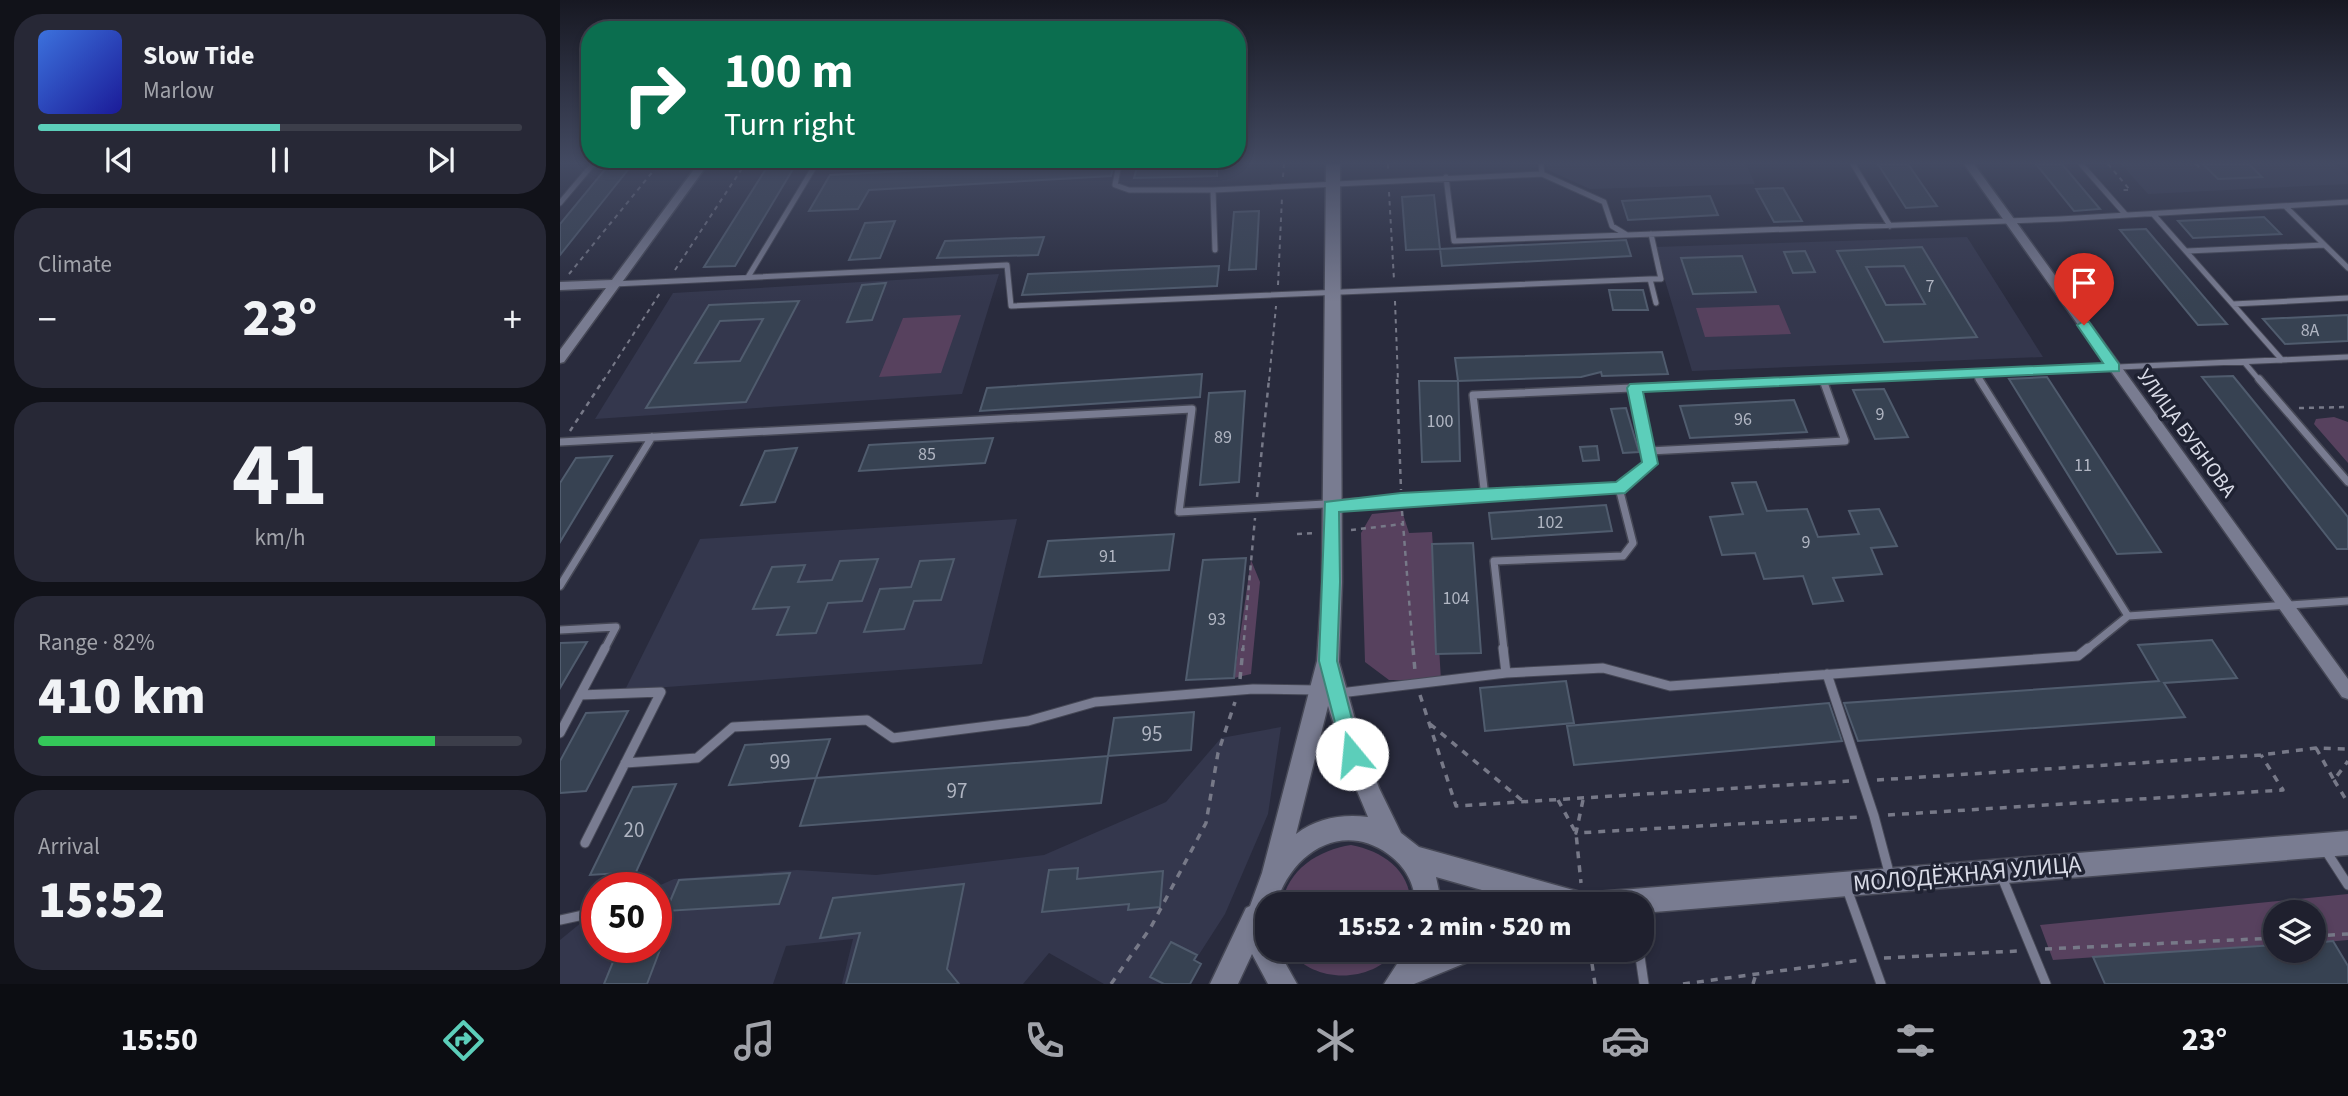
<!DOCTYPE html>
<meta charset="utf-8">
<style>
body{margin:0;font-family:"Source Sans 3",sans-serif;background:#272836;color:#f1f3f6;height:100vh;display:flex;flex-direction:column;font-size:26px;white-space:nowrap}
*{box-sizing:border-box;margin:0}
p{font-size:23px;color:#a1a3aa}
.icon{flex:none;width:38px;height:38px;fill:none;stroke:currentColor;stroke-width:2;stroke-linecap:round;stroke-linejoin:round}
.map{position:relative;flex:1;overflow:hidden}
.sheet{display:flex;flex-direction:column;gap:14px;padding:14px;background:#111219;width:560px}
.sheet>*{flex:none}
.top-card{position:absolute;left:21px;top:21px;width:665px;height:147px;border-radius:28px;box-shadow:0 4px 10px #0003,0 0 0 2px #3c3e4a;background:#0b6e4f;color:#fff;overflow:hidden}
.tools{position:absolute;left:1703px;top:900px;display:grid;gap:14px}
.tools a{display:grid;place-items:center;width:63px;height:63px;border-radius:50%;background:#1f202e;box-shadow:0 4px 10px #0003,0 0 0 2px #3c3e4a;font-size:35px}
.speed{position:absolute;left:21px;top:872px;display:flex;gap:14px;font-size:35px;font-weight:700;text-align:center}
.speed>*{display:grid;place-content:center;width:91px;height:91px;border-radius:50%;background:#1f202e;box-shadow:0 4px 10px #0003,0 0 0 2px #3c3e4a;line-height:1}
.speed .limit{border:10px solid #d22;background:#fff;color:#111}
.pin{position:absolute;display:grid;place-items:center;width:60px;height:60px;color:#fff;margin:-72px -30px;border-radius:50% 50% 50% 0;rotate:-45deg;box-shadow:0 0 7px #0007}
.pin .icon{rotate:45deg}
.me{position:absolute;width:77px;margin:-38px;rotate:343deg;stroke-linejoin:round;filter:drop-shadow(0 0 5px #0008)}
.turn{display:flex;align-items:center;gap:24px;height:147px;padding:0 28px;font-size:32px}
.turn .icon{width:91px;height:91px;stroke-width:2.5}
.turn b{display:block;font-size:49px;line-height:60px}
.big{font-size:52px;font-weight:800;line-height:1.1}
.sheet .widget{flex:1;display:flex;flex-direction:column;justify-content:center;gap:10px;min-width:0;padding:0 24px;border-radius:28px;background:#272836}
.sheet .dial{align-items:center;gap:0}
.dial b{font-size:91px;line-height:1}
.song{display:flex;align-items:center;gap:21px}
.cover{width:84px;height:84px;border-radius:10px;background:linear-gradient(135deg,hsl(220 70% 55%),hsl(240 70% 35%))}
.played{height:7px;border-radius:4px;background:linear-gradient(90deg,#5cceba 50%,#3c3e4a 50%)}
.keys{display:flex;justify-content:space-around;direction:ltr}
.heat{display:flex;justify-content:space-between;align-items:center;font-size:38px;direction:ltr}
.charge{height:10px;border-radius:5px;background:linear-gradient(90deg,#34c759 82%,#3c3e4a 0)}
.trip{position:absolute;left:695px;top:892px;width:399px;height:70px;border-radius:28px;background:#1f202e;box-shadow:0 4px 10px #0003,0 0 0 2px #3c3e4a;font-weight:800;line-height:70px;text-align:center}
.dock{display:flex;height:112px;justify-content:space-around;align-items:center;background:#0c0d12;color:#a1a3aa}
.dock .icon{width:49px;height:49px}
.dock .current{color:#5cceba}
.dock b{font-size:32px;color:#f1f3f6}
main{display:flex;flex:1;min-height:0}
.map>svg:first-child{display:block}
</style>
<main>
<section class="sheet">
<div class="widget">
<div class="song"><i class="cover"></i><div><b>Slow Tide</b><p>Marlow</p></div></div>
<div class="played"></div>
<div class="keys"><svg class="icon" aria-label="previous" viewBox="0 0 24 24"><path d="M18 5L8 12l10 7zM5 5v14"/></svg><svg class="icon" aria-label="pause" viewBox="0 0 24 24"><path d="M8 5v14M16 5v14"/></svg><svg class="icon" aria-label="next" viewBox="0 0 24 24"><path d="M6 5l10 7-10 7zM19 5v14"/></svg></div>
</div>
<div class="widget"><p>Climate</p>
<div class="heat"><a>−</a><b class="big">23°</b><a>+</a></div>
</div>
<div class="widget dial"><b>41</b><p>km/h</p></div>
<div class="widget"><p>Range · 82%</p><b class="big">410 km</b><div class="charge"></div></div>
<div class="widget"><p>Arrival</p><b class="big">15:52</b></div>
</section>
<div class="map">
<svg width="1788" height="984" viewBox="0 0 1788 984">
<rect width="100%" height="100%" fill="#292b3d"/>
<!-- built -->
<path fill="#34374d" d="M987,164H1186L1195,184L1030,189L988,170Z
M1561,164H1775L1788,176V184L1588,194Z
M1407,237L1483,357L1132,371L1095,247Z
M439,274L402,394L35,419L113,293Z
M457,519L422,664L65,690L140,539Z
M721,727L708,814L665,914L620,984H544L489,953L463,984H282L293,939L226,946L213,984H0V940L22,922L37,915V947H96V887L114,879L237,870L316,875L484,855L606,802L661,738Z"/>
<!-- green -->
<path fill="#57415e" d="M1219,305L1231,334L1145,337L1136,308Z
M401,315L381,373L319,377L343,318Z
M1774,417L1788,422V463L1754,424L1756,419Z
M842,511L849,533L872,532L881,680H829L805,662L801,533L812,514Z
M691,560L700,582L691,674L674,678Z
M791,845C822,851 850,869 851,905H722C727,869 759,850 791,845Z
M1788,894V940L1754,943V912H1715V945L1493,960L1480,925Z
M729,950H837C811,984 754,984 729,950Z"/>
<!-- building -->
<path fill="#374252" stroke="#505c6e" stroke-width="2" fill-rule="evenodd" d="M209,164H236L175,266L144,267Z
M475,164H554L551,176L309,190L298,209L249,211L270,175Z
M578,164H657V176L574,178Z
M1318,164H1348L1377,206L1346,208Z
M1476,164H1502L1540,209L1514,211Z
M1643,164H1689L1702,177L1658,179Z
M71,166L0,255V224L47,167Z
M1223,188L1242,221L1214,222L1196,189Z
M874,195L880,249L846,250L842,197Z
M1150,196L1158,215L1068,220L1062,201Z
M699,211L696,269L669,270L674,212Z
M1704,217L1721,234L1633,238L1618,221Z
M335,221L320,258L289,260L305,223Z
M1586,229L1667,324L1638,325L1560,230Z
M484,237L478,255L377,258L385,241Z
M1066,240L1071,256L882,266L880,249Z
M1362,247L1417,337L1324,342L1277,251ZM1344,266L1365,304L1326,305L1306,267Z
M1245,251L1255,272L1233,273L1224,252Z
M1182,256L1196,292L1133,294L1121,258Z
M659,266L657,286L462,295L468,274Z
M326,283L312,320L287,322L302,285Z
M1049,290H1083L1088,310H1053Z
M239,301L186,402L86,408L149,305ZM203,319L180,361L135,363L160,321Z
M1788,315V341L1725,344L1703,319Z
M1102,352L1108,374L1042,376L1041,372L1021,377L898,381L895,358Z
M642,374L640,397L420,411L427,388Z
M1673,376L1788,517V549H1777L1642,377Z
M1487,377L1601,552L1557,554L1449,379Z
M859,381H898L900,461L862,462Z
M1324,389L1348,437L1315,439L1293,390Z
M685,391L679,482L640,485L649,393Z
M1234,400L1247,432L1130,438L1120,406Z
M1066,408L1079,452L1063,453L1051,409Z
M433,438L425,463L299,471L309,445Z
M1037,446L1039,460L1023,461L1020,447Z
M237,448L215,502L181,505L205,451Z
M52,456L0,542V483L16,458Z
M1196,482L1207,511L1247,509L1258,537L1299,534L1289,511L1319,509L1337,546L1311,548L1322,574L1273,578L1283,601L1253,604L1243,576L1204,579L1195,553L1162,555L1150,517L1183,514L1172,483Z
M1046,505L1052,531L932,539L929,513Z
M614,534L609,570L479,577L488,541Z
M913,543L921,653L876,654L872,544Z
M686,558L674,678L626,680L643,560Z
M318,559L302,601L268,603L256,633L217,635L229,607L193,609L212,567L245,565L238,582L272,580L280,561Z
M394,559L381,600L354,601L344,629L304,632L320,589L351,587L360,561Z
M1652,640L1677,678L1604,683L1625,717L1298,741L1284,703L1599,681L1578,645Z
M27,642L0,688V643Z
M1006,681L1014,723L925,731L920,688Z
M1269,703L1282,741L1014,765L1007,726Z
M68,711L26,791L0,793V761L26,713Z
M634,712L631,750L548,756L554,718Z
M270,739L256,778L169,785L185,745Z
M548,756L541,803L240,826L256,778Z
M116,784L76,872L30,875L73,787Z
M518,868L517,879L603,871L600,907L568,910L569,904L482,912L489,870Z
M230,873L219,904L106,911L119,880Z
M404,884L387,969L399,984H286L300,933L260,938L273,898Z
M1773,941L1788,966V984H1545L1533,957L1715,945V950H1754V943Z
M611,942L637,955L634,960L641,964L630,984H604L590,977Z
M81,947H101L87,984H44L55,957L78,954Z"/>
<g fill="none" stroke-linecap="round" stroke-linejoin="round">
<!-- lane-far2 casing -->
<g stroke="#464856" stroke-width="7">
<path id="lane-far2" d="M559,164L555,185L569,190H653L982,174
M981,164L982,174L1044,202L1052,226L1067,235L1500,219L1788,202
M1293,164L1330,226
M1521,164L1566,215
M886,177L894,241L1067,235
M653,190L655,250
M0,203L33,164
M1725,206L1788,268
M1593,214L1722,360
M1091,234L1101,279H1090L1096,303
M1627,251L1764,245
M188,277L256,164
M54,284L447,265L451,306L1090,279
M1673,304L1788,298
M1684,362L1700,381
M1415,373L1420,381
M1239,381L1788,357"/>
</g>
<!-- lane-far1 casing -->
<g stroke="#464856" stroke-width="10">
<path id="lane-far1" d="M1419,379L1568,616
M1699,379L1788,482
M0,442L632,409L619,512L1059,488
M1089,451L1285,441L1263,380
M925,497L913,395L1279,379
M0,586L92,437
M0,630L56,627L44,650
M944,650L934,561L1063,556L1073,543L1059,488L1090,464L1075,388
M1526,650L1568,616L1788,601"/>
</g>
<!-- lane casing -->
<g stroke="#464856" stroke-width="11">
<path id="lane" d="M943,648L946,673
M1267,674L1314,816L1330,876
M780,693L946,673L1043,668L1110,686L1518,656L1528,648
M20,695L101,692L25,843
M0,733L45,648
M65,763L137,758L173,727L307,720L333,738L468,721L535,702L693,689L757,690
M1766,851L1788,885
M1441,875L1486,984
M1287,889L1321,984
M96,903L102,902
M0,920L37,912
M1079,950L1084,984"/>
</g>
<!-- street casing -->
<g stroke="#464856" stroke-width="3">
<path id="street" d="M138,164H148L4,362L0,363V350L46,288L0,290V282L52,280Z
M1404,164H1414L1788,679V699L1782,697Z"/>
</g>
<!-- secondary casing -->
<g stroke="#464856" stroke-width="3">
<path id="secondary" d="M766,164H780L782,582L779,662L798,730L819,788L841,833L859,847L1024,893L1788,831V855L1082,913V905H975L876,877L882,905H856C854,883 846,867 828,854C781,820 730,854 716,905H707V950H718L737,984H708L692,954L678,984H650L686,908L690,906L702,873L757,661L762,582ZM768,706L790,774L808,817C782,814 757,818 736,834Z
M846,950H919L915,959L854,984H824Z"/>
</g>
<!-- path-far2 -->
<path stroke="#777988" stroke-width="2" stroke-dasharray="4.5 4.5" stroke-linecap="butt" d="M828,164V172
M1548,164L1570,190H1559
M1636,164L1640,168
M723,177L724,164
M829,192L834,280
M115,270L185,164
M9,274L99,164
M718,285L722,197
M835,301L838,381
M43,381L100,293
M709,381L716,306"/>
<!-- path-far1 -->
<path stroke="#777988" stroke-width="2.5" stroke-dasharray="5 5" stroke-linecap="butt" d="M837,379L841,490
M1739,408L1788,407
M10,431L44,379
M697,497L709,379
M842,511L853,650
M791,530L843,524
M737,534L756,533
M683,650L695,518"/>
<!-- path -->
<path stroke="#777988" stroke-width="3.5" stroke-dasharray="7 7" stroke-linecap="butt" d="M853,648L855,671
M680,679L683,648
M860,695L896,806L1289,781
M870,724L964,802
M1756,748L1774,780L1788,761
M1317,780L1701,755L1756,748L1788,749
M1774,780L1788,803
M998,800L1016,833L1021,883
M1023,800L1016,833L1300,817
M1328,815L1723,790L1701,755
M1754,936L1788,934
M1485,949L1715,938
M1030,950L1035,984
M1324,958L1457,951
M551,984L591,927L646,823L658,753L675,702
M1123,984L1300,960
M1193,984L1196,974"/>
<!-- lane-far2 -->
<use href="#lane-far2" stroke="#797c91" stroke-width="5"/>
<!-- lane-far1 -->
<use href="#lane-far1" stroke="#797c91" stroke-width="7"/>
<!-- lane -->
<use href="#lane" stroke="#797c91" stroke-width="9"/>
<!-- street -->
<use href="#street" fill="#797c91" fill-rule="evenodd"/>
<!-- secondary -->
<use href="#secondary" fill="#797c91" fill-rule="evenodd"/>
</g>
<!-- sky -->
<linearGradient id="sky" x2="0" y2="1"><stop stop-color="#171822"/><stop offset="0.54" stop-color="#434a62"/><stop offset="1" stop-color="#434a62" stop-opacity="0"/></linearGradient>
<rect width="1788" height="302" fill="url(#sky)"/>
<!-- route -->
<path fill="#5cceba" stroke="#3c8679" stroke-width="2" d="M1524,321L1529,322L1559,364V371L1083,392L1098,464L1065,493L779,512L780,582L777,661L801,754L799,761L792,763L785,761L759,661L765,502L841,493L1056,482L1082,462L1067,388L1070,384L1543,363L1517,325Z"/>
<g text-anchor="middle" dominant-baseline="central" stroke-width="7" stroke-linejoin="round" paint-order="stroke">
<!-- number labels -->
<g font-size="18" fill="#b0b5c2">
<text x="1370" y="286">7</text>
<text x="1750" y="330">8А</text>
<text x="1320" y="414">9</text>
<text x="1183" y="419">96</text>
<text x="880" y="421">100</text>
<text x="663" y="437">89</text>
<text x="367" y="454">85</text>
<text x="1523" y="465">11</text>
<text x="990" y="522">102</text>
<text x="1246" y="542">9</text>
<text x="548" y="556">91</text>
<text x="896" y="598">104</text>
<text x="657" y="619">93</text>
</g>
<!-- street labels -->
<g font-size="21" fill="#d9dbe7" stroke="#1f2232">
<text transform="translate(1627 433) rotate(54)">УЛИЦА БУБНОВА</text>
</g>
<!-- near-number labels -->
<g font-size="21" fill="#b0b5c2">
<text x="592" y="734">95</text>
<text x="220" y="762">99</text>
<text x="397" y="791">97</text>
<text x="74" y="830">20</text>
</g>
<!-- near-street labels -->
<g font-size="24" fill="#d9dbe7" stroke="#1f2232">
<text transform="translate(1407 874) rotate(-5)">МОЛОДЁЖНАЯ УЛИЦА</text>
</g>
</g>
</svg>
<div class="tools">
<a><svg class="icon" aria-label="layers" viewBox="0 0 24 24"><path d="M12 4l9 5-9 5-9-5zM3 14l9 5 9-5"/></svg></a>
</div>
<div class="speed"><div class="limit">50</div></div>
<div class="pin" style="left:1524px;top:325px;background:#d93025"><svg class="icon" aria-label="arrive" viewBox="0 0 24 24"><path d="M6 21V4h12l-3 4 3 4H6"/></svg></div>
<svg class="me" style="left:792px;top:754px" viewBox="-20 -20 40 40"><circle r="19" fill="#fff"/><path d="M0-13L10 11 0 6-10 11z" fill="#5cceba"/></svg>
<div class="trip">15:52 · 2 min · 520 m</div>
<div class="top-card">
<div class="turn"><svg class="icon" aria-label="right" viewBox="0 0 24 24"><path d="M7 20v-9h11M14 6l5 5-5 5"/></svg><div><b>100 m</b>Turn right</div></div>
</div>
</div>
</main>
<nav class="dock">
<b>15:50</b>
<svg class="icon current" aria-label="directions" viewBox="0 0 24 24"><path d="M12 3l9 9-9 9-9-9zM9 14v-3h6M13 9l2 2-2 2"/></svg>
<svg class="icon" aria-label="music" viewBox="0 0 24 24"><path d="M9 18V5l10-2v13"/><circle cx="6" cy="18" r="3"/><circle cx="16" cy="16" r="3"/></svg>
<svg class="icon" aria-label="phone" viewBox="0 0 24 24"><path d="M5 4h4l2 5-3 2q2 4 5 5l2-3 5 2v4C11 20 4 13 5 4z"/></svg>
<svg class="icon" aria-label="climate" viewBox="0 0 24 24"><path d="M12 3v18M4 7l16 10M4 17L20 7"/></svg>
<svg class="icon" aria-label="car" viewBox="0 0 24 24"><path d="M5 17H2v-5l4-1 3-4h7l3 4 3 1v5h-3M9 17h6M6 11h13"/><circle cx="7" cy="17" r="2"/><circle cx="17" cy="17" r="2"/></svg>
<svg class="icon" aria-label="filters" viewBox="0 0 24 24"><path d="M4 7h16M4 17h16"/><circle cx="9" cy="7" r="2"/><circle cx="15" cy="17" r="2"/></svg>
<b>23°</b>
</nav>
